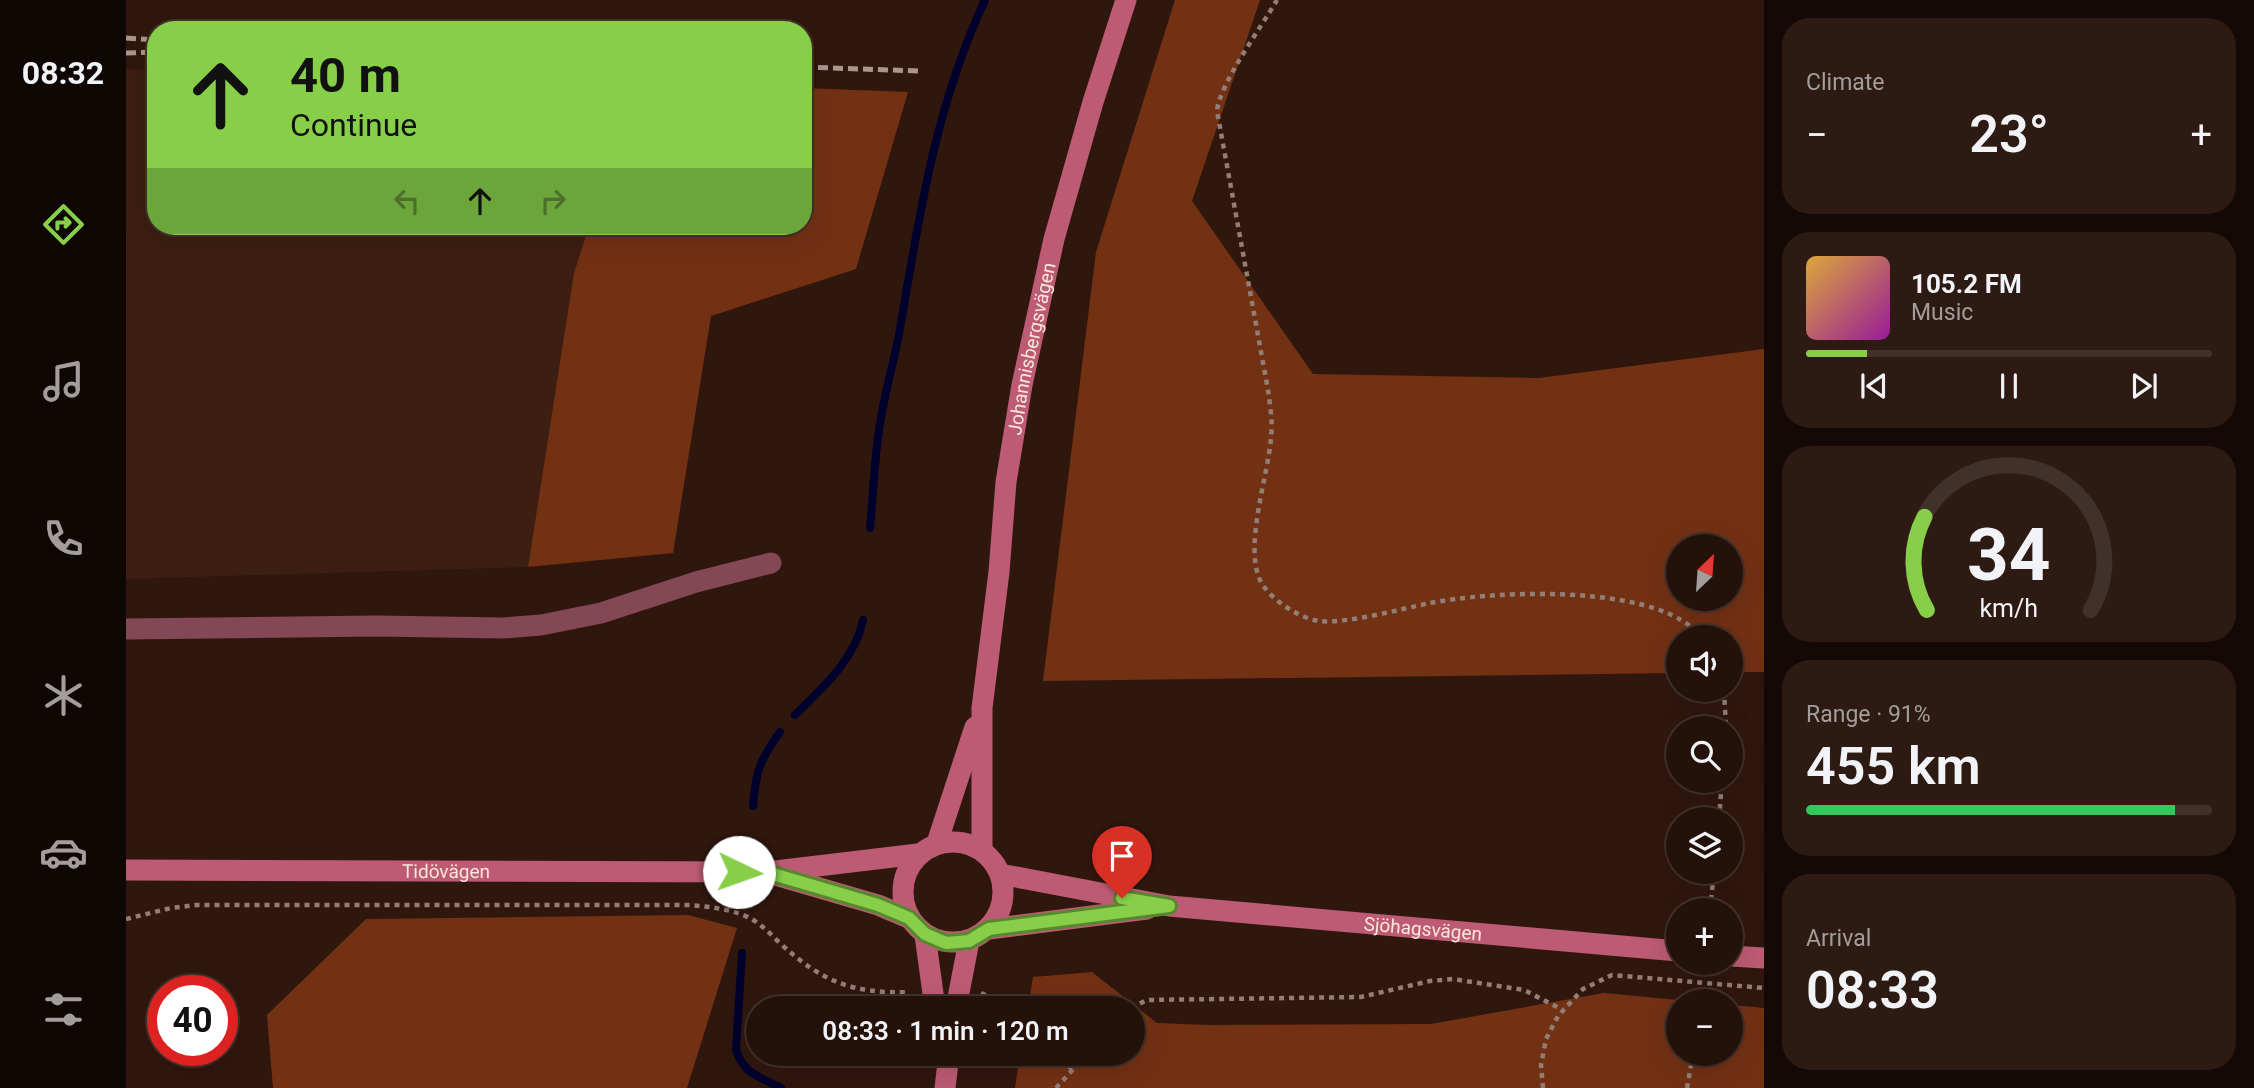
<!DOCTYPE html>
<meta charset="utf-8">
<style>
body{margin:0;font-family:Roboto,sans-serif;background:#2c1a13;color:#f1f3f6;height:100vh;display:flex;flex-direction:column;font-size:26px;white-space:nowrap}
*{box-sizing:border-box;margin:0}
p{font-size:23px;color:#a39d9c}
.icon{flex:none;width:38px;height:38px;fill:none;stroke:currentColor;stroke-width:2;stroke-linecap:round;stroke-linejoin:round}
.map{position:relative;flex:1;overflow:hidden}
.drawer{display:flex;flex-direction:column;gap:18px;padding:18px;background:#140906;width:490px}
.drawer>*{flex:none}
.guide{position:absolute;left:21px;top:21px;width:665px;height:214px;border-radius:28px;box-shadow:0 7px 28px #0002,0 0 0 2px #41312b;background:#88cf49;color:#111;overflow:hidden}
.needle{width:46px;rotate:25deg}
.tools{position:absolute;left:1540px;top:534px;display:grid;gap:14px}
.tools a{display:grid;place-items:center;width:77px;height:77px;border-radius:50%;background:#24110a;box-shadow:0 7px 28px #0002,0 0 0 2px #41312b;font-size:35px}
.speed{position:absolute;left:21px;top:975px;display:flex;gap:14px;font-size:35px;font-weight:700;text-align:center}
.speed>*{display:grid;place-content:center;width:91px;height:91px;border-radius:50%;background:#24110a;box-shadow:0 7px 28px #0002,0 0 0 2px #41312b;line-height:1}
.speed .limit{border:10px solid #d22;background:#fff;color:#111}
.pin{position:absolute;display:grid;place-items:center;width:60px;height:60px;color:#fff;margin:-72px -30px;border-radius:50% 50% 50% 0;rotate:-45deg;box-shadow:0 0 7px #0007}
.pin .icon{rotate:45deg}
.me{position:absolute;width:77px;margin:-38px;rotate:93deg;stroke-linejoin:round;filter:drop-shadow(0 0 5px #0008)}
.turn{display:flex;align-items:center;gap:24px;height:147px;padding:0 28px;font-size:32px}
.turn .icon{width:91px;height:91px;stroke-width:2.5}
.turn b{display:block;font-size:49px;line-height:60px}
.lanes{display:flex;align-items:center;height:66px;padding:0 28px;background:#0003;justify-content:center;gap:35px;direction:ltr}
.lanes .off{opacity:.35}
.big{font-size:52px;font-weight:600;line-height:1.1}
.drawer .widget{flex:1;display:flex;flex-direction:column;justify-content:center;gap:10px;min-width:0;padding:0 24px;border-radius:28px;background:#2c1a13}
.drawer .dial{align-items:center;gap:0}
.dial svg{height:182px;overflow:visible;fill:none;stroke:#41312b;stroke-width:7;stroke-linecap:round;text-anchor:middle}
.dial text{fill:#f1f3f6;stroke:none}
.song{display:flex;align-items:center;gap:21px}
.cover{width:84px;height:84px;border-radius:10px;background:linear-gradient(135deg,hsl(40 70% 55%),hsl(300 70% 35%))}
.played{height:7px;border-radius:4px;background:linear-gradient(90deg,#88cf49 15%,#41312b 15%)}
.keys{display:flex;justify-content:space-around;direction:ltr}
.heat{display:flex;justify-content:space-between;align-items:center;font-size:38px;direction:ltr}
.charge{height:10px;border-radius:5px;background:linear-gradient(90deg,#34c759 91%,#41312b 0)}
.trip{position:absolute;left:620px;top:996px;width:399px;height:70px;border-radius:35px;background:#24110a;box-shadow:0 7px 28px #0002,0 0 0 2px #41312b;font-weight:600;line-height:70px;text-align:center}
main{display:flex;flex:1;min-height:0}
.tabs{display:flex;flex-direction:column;width:126px;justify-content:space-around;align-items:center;background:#0e0704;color:#a39d9c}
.tabs .icon{width:49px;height:49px}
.tabs .active{color:#88cf49}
.tabs b{font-size:32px;color:#f1f3f6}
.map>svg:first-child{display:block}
</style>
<main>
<nav class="tabs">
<b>08:32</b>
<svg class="icon active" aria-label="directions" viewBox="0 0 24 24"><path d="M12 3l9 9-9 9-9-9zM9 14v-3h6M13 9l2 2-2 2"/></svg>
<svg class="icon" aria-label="music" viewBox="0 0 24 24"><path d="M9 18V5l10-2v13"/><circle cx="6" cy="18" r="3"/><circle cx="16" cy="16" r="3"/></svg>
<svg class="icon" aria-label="phone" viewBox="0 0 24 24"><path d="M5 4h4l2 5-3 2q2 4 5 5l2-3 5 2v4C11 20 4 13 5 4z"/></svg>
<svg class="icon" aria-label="climate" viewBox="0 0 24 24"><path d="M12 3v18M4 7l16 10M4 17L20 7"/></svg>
<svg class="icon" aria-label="car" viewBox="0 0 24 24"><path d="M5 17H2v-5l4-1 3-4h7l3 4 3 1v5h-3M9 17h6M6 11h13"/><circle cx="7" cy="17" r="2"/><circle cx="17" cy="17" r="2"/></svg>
<svg class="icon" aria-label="filters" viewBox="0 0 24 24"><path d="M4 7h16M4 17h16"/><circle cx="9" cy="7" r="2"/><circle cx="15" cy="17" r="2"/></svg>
</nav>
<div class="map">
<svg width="1638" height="1088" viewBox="0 0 1638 1088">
<rect width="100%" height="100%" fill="#30170e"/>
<!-- built -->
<path fill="#3d1e12" d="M0,69L30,70V226H463L448,273L402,567L0,579Z"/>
<!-- forest -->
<path fill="#733114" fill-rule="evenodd" d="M1049,0H1134L1066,201L1187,374L1413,378L1638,349V672H1605V637H1552V673L917,681L970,252ZM1552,546H1605V598H1552Z
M677,88L782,92L730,269L585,316L547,553L402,567L448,273L463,226H677Z
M562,915L611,928L561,1088H147L141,1015L240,919Z
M966,972L1031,1023L1081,1025L1305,1024L1478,993L1562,1001H1552V1054H1605V1005L1638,1008V1088H889L894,1054H1006V1008H902L907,977Z"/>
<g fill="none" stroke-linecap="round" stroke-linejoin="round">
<!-- stream -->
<path stroke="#00002d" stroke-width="8" d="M744,528C747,498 748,468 752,438C756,399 769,361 775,323C794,211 810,105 859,0
M669,715C696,688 729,660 737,620
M627,806C630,771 633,761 654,732
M616,953L610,1049C616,1073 634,1077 655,1088"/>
<!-- path -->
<path stroke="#937e76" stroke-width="4.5" stroke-dasharray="5 5" stroke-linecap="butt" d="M1151,0C1136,26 1093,85 1091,111L1142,390C1144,405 1147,422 1145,438C1142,476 1118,545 1134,580C1143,599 1173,618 1193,621C1220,624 1275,609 1304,603C1367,591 1499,586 1555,620C1563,624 1569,631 1576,637
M1598,690L1600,728
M1593,819L1596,780
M1584,910L1588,872
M0,919L45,908L71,905H564C582,907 600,908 617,915C633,921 643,933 655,944C696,982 728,994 783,992
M855,993L875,1002L881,1008
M1576,1001V999
M1005,1008L1021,1000L1235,997L1304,981L1327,979L1398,990L1437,1010
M927,1054L946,1069
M930,1088L961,1054
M1417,1088L1415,1065L1420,1039L1432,1016L1457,989L1486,975L1638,988
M1561,1088L1567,1054"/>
<!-- street -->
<path stroke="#844755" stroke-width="21" d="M0,629L251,626L377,628L415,625L475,613L570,582L645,563"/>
<!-- secondary -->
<g stroke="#bd5b74" stroke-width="21">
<circle cx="827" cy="892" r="50"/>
<path d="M811,843L849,727"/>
<path id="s1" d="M856,849V708L873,572L880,482L896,385L928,239L967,102L1000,0"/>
<path id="s2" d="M0,870L641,872L792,854"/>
<path id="s3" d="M874,874L1043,906L1552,951"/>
<path d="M649,875L752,905L783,918"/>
<path d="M863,929L1021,909"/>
<path d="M799,935L809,1008"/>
<path d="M1605,956L1638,958"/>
<path d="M830,1008L843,941"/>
<path d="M819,1088L823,1054"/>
</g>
<!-- rail -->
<path stroke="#ab968f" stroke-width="5" stroke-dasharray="10 5" stroke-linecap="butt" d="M0,38L30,40
M0,53L30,52
M677,67L793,71"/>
</g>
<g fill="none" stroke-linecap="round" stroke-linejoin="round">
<!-- route casing -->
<g stroke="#58872f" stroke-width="18">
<path id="route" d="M613,872H640L752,905L783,918L799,934L820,943L843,941L863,929L1043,906L996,898"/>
</g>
<!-- route -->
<use href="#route" stroke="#88cf49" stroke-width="12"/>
</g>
<g text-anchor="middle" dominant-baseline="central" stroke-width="7" stroke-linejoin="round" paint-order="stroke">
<!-- street labels -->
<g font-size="19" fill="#f8e6df" stroke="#100603">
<text stroke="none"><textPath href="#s1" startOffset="504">Johannisbergsvägen</textPath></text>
<text stroke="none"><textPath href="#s2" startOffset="320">Tidövägen</textPath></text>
<text stroke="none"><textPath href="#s3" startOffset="427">Sjöhagsvägen</textPath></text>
</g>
</g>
</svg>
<div class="tools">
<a><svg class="needle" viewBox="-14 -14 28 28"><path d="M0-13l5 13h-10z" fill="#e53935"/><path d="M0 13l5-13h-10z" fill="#a39d9c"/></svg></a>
<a><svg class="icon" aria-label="sound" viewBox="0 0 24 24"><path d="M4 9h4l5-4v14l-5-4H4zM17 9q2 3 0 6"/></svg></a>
<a><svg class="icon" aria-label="search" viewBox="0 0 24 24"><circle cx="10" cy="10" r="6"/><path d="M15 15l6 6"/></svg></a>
<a><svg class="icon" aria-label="layers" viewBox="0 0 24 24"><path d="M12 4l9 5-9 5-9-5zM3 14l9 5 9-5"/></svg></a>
<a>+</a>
<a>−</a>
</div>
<div class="speed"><div class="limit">40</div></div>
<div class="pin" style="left:996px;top:898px;background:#d93025"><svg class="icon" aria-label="arrive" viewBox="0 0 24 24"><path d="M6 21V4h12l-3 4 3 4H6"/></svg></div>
<svg class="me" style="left:613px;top:872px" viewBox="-20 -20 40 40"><circle r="19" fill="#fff"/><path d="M0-13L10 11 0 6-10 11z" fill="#88cf49"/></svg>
<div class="trip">08:33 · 1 min · 120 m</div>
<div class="guide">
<div class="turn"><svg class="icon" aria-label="ahead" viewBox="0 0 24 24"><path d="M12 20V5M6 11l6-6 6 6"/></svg><div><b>40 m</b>Continue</div></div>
<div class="lanes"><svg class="icon off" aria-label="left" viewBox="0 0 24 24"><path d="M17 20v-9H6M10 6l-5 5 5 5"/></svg><svg class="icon" aria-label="ahead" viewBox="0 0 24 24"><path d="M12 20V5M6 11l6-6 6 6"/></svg><svg class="icon off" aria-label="right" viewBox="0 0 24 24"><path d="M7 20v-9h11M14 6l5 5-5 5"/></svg></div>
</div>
</div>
<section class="drawer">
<div class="widget"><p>Climate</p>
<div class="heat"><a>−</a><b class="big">23°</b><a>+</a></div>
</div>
<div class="widget">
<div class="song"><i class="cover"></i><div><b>105.2 FM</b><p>Music</p></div></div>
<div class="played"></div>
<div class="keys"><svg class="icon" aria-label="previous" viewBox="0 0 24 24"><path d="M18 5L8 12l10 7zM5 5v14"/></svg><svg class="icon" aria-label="pause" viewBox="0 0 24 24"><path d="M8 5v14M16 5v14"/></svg><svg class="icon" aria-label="next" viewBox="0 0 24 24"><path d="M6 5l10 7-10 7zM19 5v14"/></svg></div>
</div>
<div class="widget dial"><svg viewBox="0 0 100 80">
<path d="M14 69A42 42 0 1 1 86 69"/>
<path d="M14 69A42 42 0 0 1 13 28" stroke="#88cf49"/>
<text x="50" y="56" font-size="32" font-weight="700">34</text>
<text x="50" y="72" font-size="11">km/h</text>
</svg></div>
<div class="widget"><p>Range · 91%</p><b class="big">455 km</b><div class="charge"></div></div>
<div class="widget"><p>Arrival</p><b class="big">08:33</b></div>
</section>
</main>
